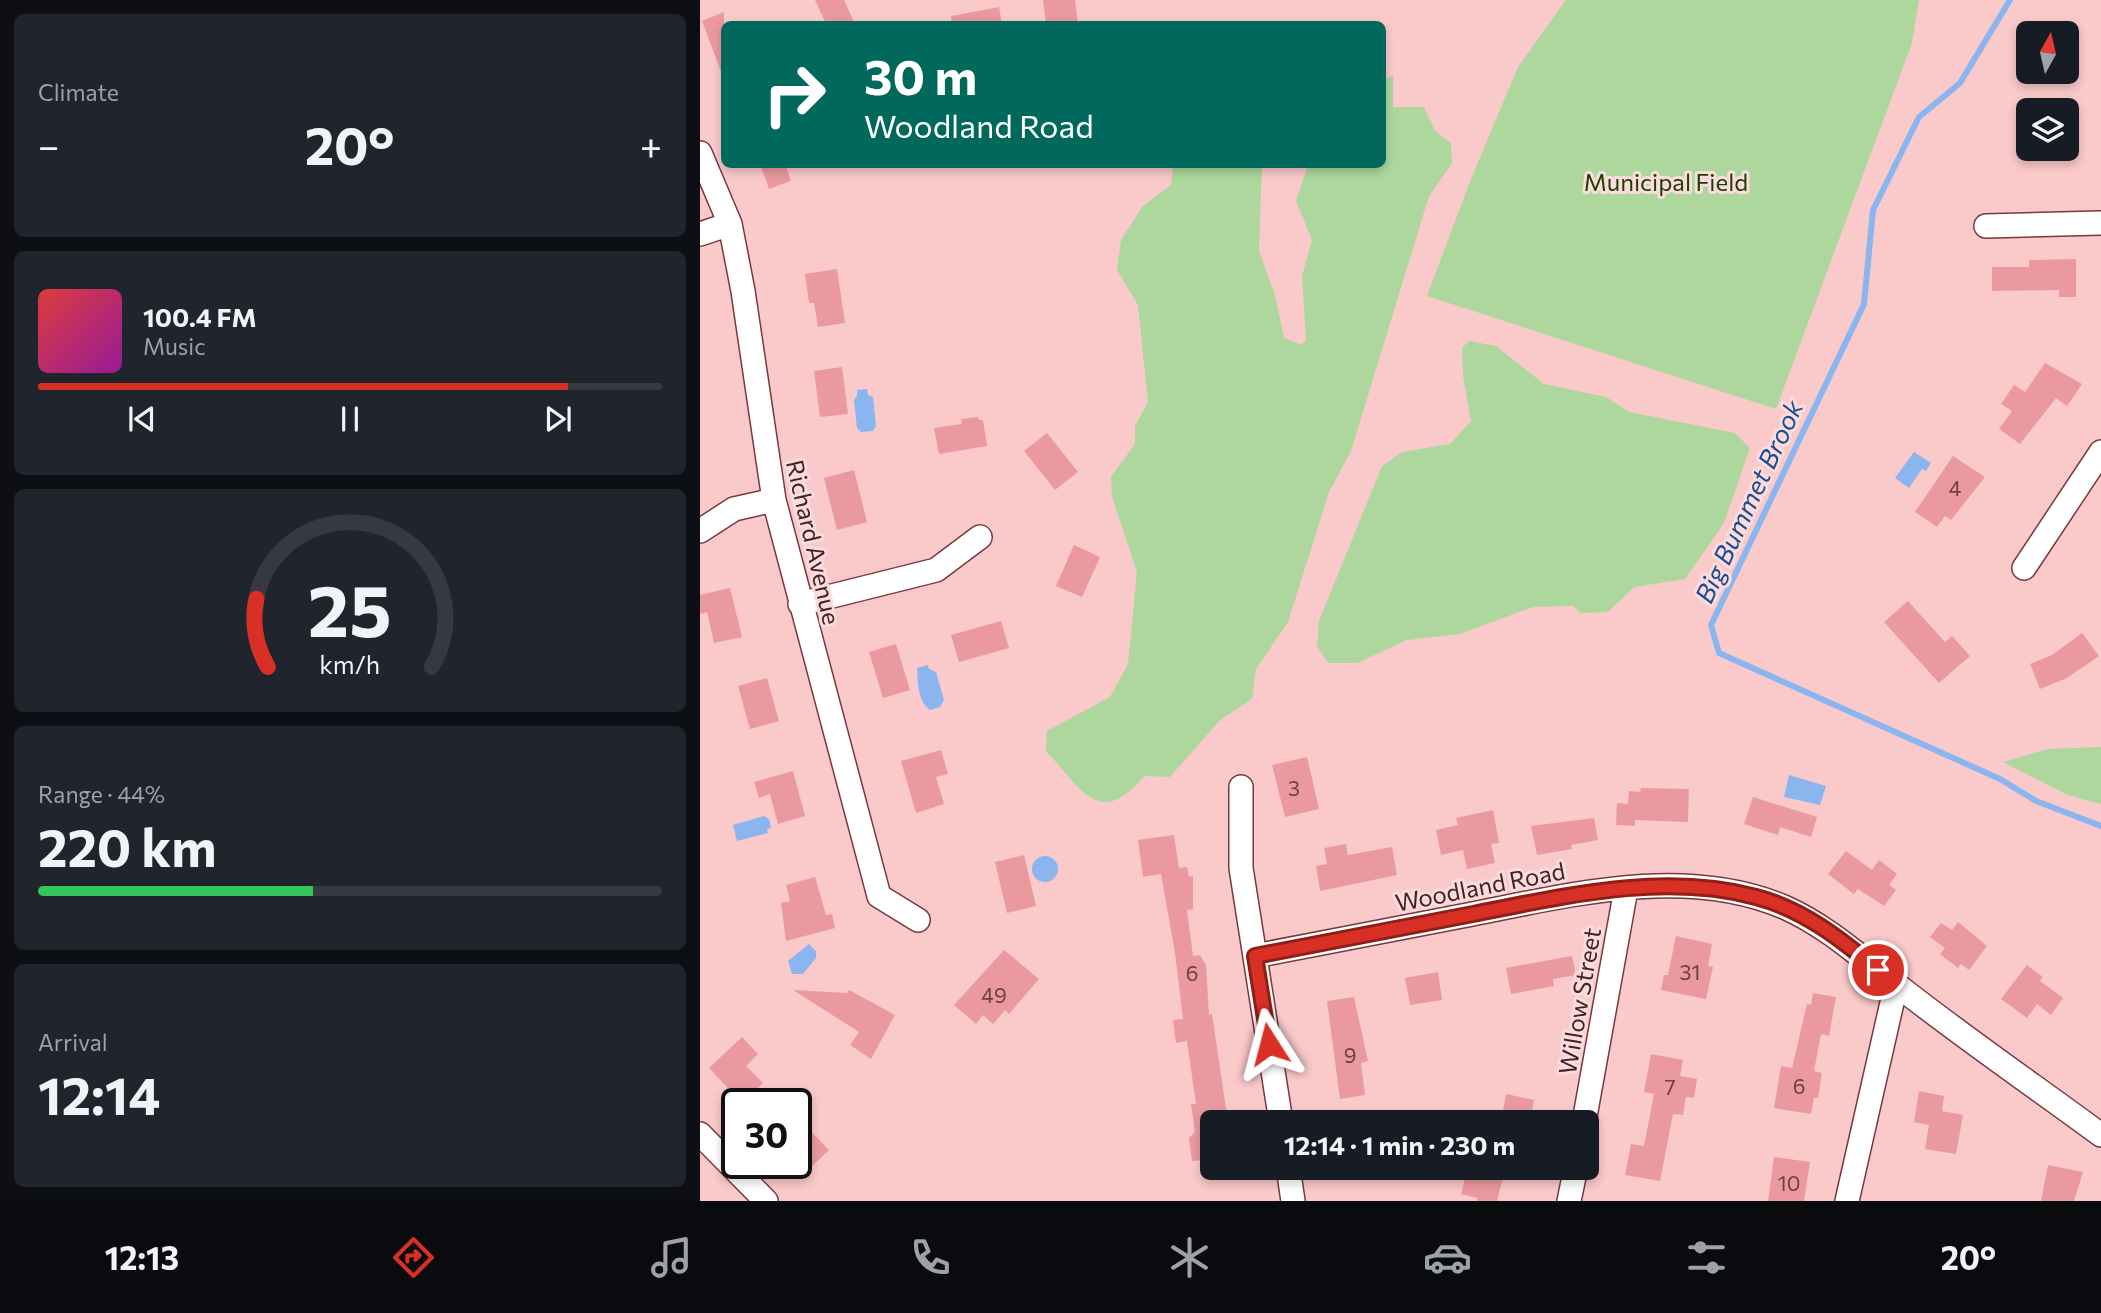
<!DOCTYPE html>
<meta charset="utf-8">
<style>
body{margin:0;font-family:Commissioner,sans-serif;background:#20242c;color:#f1f3f6;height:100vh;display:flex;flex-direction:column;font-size:26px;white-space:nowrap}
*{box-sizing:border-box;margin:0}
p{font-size:23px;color:#9ea1a6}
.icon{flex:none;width:38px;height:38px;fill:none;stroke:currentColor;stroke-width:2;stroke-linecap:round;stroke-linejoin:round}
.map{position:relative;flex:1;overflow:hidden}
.side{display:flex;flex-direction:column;gap:14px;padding:14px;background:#0d0f14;width:700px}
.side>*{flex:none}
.guide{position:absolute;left:21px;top:21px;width:665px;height:147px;border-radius:10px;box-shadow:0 4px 10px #0003;background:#00695c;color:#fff;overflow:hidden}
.needle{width:46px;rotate:8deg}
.tools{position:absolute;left:1316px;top:21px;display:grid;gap:14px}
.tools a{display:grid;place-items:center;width:63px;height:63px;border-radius:10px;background:#171b24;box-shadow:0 4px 10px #0003;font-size:35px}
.speed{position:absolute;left:21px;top:1088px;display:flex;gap:14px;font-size:35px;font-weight:700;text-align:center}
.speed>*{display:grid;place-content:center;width:91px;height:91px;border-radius:50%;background:#171b24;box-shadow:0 4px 10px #0003;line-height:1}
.speed .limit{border:4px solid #111;border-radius:10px;background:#fff;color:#111}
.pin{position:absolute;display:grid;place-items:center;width:60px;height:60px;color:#fff;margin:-30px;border:4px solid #fff;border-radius:50%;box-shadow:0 2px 7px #0007}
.me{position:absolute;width:77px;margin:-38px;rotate:351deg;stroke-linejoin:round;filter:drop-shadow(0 0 5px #0008)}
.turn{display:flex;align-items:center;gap:24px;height:147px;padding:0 28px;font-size:32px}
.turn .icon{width:91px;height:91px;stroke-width:2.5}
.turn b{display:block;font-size:49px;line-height:60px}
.big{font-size:52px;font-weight:700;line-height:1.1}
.side .card{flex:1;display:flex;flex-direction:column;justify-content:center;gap:10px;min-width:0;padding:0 24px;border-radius:10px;background:#20242c}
.side .dial{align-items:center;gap:0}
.dial svg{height:182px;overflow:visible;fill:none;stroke:#363941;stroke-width:7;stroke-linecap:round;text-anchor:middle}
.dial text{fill:#f1f3f6;stroke:none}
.song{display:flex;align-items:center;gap:21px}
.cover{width:84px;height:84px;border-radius:10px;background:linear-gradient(135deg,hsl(0 70% 55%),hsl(300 70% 35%))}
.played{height:7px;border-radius:4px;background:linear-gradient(90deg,#d93025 85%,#363941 85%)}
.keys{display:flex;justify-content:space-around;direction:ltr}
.heat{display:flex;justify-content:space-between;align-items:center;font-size:38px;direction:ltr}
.charge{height:10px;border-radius:5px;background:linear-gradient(90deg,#34c759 44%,#363941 0)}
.trip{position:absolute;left:500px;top:1110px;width:399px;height:70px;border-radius:10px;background:#171b24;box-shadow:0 4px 10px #0003;font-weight:700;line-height:70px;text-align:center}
.tabs{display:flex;height:112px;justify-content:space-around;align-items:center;background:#090b0e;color:#9ea1a6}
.tabs .icon{width:49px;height:49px}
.tabs .selected{color:#d93025}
.tabs b{font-size:32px;color:#f1f3f6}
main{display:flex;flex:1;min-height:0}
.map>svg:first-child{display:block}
</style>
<main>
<section class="side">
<div class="card"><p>Climate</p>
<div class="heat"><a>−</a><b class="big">20°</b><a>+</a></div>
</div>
<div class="card">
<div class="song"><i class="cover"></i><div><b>100.4 FM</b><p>Music</p></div></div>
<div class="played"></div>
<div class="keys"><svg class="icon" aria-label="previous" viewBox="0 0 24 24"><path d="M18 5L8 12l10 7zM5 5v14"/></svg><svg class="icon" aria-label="pause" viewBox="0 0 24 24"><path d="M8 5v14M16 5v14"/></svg><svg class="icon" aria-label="next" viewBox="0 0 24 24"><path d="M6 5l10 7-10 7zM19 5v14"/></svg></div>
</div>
<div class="card dial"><svg viewBox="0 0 100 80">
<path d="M14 69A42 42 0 1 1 86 69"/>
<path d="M14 69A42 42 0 0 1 9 39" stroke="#d93025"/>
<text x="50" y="56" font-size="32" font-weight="700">25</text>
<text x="50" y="72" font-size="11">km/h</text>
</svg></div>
<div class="card"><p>Range · 44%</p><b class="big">220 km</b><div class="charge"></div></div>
<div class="card"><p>Arrival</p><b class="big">12:14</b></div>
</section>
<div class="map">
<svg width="1401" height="1201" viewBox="0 0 1401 1201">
<rect width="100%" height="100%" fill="#fac9ca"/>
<!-- green -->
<path fill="#add79c" d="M866,0H1219L1212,43L1076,409L727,296L771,179L818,67Z
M693,76V107H724L735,131L751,143L752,163L729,196L651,451L629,492L588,622L556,669L552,699L520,720L470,777L444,776C399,830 382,789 346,751L347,731L410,697L428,664L437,572L412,497L411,477L435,444V426L448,402L438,305L417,270L421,240L442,207L471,185L473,165H562L559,251L575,295L584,338L602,345L606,340L602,276L612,240L596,201L608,165L682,164L683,80Z
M769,341L796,346L844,384L906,397L929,412L1035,433L1050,448L1024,523L985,579L934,587L908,612L881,613L873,606L833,607L760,634L707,640L657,663H628L617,646L619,621L682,466L702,452L750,444L771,421L763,376L762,348Z
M1401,747V804L1368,795L1303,762L1348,749Z"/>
<!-- water -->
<path fill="#8bb5ef" d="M167,389L168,395L173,397L176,426L173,431L161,432L157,428L154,400L157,396V390Z
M1214,452L1231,463L1226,471L1222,469L1209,488L1195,478Z
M228,665L229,669L236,672L244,700L240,707L230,710C217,700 218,681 217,668Z
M1089,775L1126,786L1120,805L1084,797Z
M64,816L69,819L71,828L67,829L68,833L37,841L33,825Z
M332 869a13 13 0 1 1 26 0a13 13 0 1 1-26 0Z
M109,944L116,951V958L103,974H92L88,961Z"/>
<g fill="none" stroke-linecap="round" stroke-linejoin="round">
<!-- stream -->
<path stroke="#8bb5ef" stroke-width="6" d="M1310,0L1260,83L1219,117L1173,210L1164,304L1011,625L1019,653L1300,779L1336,801L1401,826"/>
</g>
<!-- building -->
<path fill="#ea9a9e" d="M115,0H144L155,24H126Z
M343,0H375L378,24H346Z
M299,7L302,24H252L251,16Z
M24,12V77H23L2,21Z
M60,164H85L91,181L69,189Z
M1376,259V297H1359V290L1292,291V267H1329V260Z
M137,269L145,323L118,327L114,303H109L105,274Z
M1345,363L1382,384L1367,406L1356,398L1320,444L1299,429L1312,411L1301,404L1314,385L1325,392Z
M142,367L148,414L120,417L114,371Z
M278,417L279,420H283L287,446L239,454L234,428L262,424L261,419Z
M347,433L378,472L355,490L324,451Z
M1253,456L1285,477L1251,520L1245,516L1237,527L1215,512Z
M154,470L167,522L137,530L124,478Z
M374,545L400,557L382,597L356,586Z
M30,588L42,637L14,643L7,612L0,614V595Z
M1208,601L1245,642L1252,636L1270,656L1239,683L1184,622Z
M301,621L309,648L259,662L251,635Z
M1382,633L1399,656L1367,678L1340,689L1330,664L1352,655Z
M196,644L210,690L183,698L169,652Z
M67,678L79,721L50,729L38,686Z
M241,750L248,774L236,777L244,804L216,813L201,761Z
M607,757L619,809L585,817L572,765Z
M93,771L105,816L78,824L70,794L59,798L54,782Z
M941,788L989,789L988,822L935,820V826L916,825L917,803L928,804L929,791L940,792Z
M1053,797L1117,817L1111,837L1080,827L1078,835L1044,824Z
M793,810L799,843L791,844L795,863L767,869L763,850L741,855L736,830L758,825L756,818Z
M894,818L898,840L871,845L872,849L837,855L831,826Z
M474,835L479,868L487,867L489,877L493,876V909L487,910L493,956L500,955L506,965L509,1015L512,1014L528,1122H513V1159L492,1161L489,1138L495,1132L491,1104H496L487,1041L476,1043L473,1020L483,1019L475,953L461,874L443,877L438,840Z
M646,844L648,855L692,847L697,875L620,891L616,866L627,864L624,848Z
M1146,851L1172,870L1179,860L1197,874L1189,885L1196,890L1184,906L1158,889L1154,894L1128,874Z
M324,855L336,906L307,913L295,862Z
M115,877L126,915L132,914L135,928L86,941L81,903L90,901L86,885Z
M1258,922L1287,946L1269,970L1261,964L1258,968L1240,954L1245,948L1230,937L1241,923L1252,930Z
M976,936L1012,944L1008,966L1013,967L1006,999L961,990L964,975H968Z
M304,950L339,979L309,1014L305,1010L293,1024L283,1015L276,1024L254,1005Z
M872,956L876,975L853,979L854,986L811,994L806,968Z
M1327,965L1343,977L1340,981L1363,998L1351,1015L1337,1004L1327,1018L1301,999Z
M738,972L742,1000L710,1005L705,978Z
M93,990L147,993L149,990L195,1015L171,1059L150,1045L159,1032Z
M1113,993L1136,997L1129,1036L1121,1034L1114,1071L1122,1073L1118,1098H1114L1111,1114L1074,1108L1081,1066L1092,1068L1107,1004L1111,1005Z
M654,997L668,1061L661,1063L665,1095L640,1099L627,1001Z
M42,1037L58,1054L46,1066L63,1083L42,1103L9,1068Z
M951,1054L983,1060L980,1076L997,1079L994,1098L986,1097L983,1115L973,1114L960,1181L925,1175L931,1144L944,1146L954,1094L944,1092Z
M1219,1091L1244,1096L1242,1111L1263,1115L1256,1154L1225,1149L1229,1125L1214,1122Z
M806,1094L834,1100L830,1122H801Z
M96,1116L129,1150L109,1169L96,1156Z
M1074,1157L1110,1162L1104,1201H1068Z
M1348,1165L1383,1172L1374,1201H1341Z
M785,1169L804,1174L797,1201H777V1198L761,1194L766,1174L782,1179Z"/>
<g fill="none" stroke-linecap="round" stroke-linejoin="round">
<!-- minor casing -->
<g stroke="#7a383e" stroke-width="26">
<path id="minor" d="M0,153L30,224L43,291L74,500L179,896L218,920
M1286,226L1401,223
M0,234L30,224
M0,531L34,509L74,500
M1324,568L1401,452
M100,604L236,570L280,537
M541,787V868L581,1122
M555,956C624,943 693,929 762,916C866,896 983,864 1084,907C1127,926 1160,957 1197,985C1263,1037 1333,1085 1401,1135
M884,1122L926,889
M0,1134L66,1201
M588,1167L593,1201
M869,1201L876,1167
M1147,1201L1196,985"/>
</g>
<!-- minor -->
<use href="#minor" stroke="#fff" stroke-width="23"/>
</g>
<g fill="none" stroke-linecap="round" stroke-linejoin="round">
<!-- route casing -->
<g stroke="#8d1f18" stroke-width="18">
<path id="route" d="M569,1044L555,956C628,942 700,928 773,914C865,896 964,872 1056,897C1103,909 1142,940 1178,970"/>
</g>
<!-- route -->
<use href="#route" stroke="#d93025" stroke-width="12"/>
</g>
<g text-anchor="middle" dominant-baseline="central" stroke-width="6" stroke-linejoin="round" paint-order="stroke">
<!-- number labels -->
<g font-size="21" fill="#6b4143">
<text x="1255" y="487">4</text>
<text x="594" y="787">3</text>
<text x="990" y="971">31</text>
<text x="492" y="972">6</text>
<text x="294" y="994">49</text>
<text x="650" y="1054">9</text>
<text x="1099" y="1085">6</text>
<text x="970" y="1086">7</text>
<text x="1089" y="1182">10</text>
</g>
<!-- park labels -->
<g font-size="24" fill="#194000" stroke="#fcdbdc">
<text x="966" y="181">Municipal Field</text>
</g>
<!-- street labels -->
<g font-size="24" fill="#412325" stroke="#fcdbdc">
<text transform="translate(114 542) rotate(77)">Richard Avenue</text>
<text transform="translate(780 886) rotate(-11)">Woodland Road</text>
<text transform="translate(879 1001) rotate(-80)">Willow Street</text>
</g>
<!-- water labels -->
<g font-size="26" font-style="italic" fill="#184d92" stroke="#fcdbdc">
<text transform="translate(1048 501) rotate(-65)">Big Bummet Brook</text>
</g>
</g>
</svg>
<div class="tools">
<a><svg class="needle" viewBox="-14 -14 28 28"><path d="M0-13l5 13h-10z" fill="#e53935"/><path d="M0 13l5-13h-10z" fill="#9ea1a6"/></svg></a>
<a><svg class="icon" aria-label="layers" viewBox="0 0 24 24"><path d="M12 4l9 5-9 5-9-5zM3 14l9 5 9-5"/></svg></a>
</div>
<div class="speed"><div class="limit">30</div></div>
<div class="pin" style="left:1178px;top:970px;background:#d93025"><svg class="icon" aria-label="arrive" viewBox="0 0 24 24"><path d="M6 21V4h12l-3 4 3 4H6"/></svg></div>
<svg class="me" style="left:569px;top:1044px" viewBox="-20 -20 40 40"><path d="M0-17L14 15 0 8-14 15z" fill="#d93025" stroke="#fff" stroke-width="4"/></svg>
<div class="trip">12:14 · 1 min · 230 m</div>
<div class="guide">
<div class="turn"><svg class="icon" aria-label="right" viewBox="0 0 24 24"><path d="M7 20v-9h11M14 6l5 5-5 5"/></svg><div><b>30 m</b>Woodland Road</div></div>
</div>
</div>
</main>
<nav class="tabs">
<b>12:13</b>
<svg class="icon selected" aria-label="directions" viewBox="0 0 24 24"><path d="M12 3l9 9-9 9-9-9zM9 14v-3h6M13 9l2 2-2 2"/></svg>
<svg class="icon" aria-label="music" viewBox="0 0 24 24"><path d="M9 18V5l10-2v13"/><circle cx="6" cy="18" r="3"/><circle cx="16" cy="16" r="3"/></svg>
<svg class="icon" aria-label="phone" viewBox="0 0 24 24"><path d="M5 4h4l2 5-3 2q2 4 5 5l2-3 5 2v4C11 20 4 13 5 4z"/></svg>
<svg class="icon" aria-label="climate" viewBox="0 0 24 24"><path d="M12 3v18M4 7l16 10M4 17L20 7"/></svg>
<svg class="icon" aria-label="car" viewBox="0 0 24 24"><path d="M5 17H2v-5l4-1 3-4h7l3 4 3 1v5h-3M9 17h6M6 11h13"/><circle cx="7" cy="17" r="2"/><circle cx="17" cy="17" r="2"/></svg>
<svg class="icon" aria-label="filters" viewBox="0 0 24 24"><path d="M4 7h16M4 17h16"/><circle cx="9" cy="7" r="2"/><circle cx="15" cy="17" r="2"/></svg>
<b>20°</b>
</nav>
